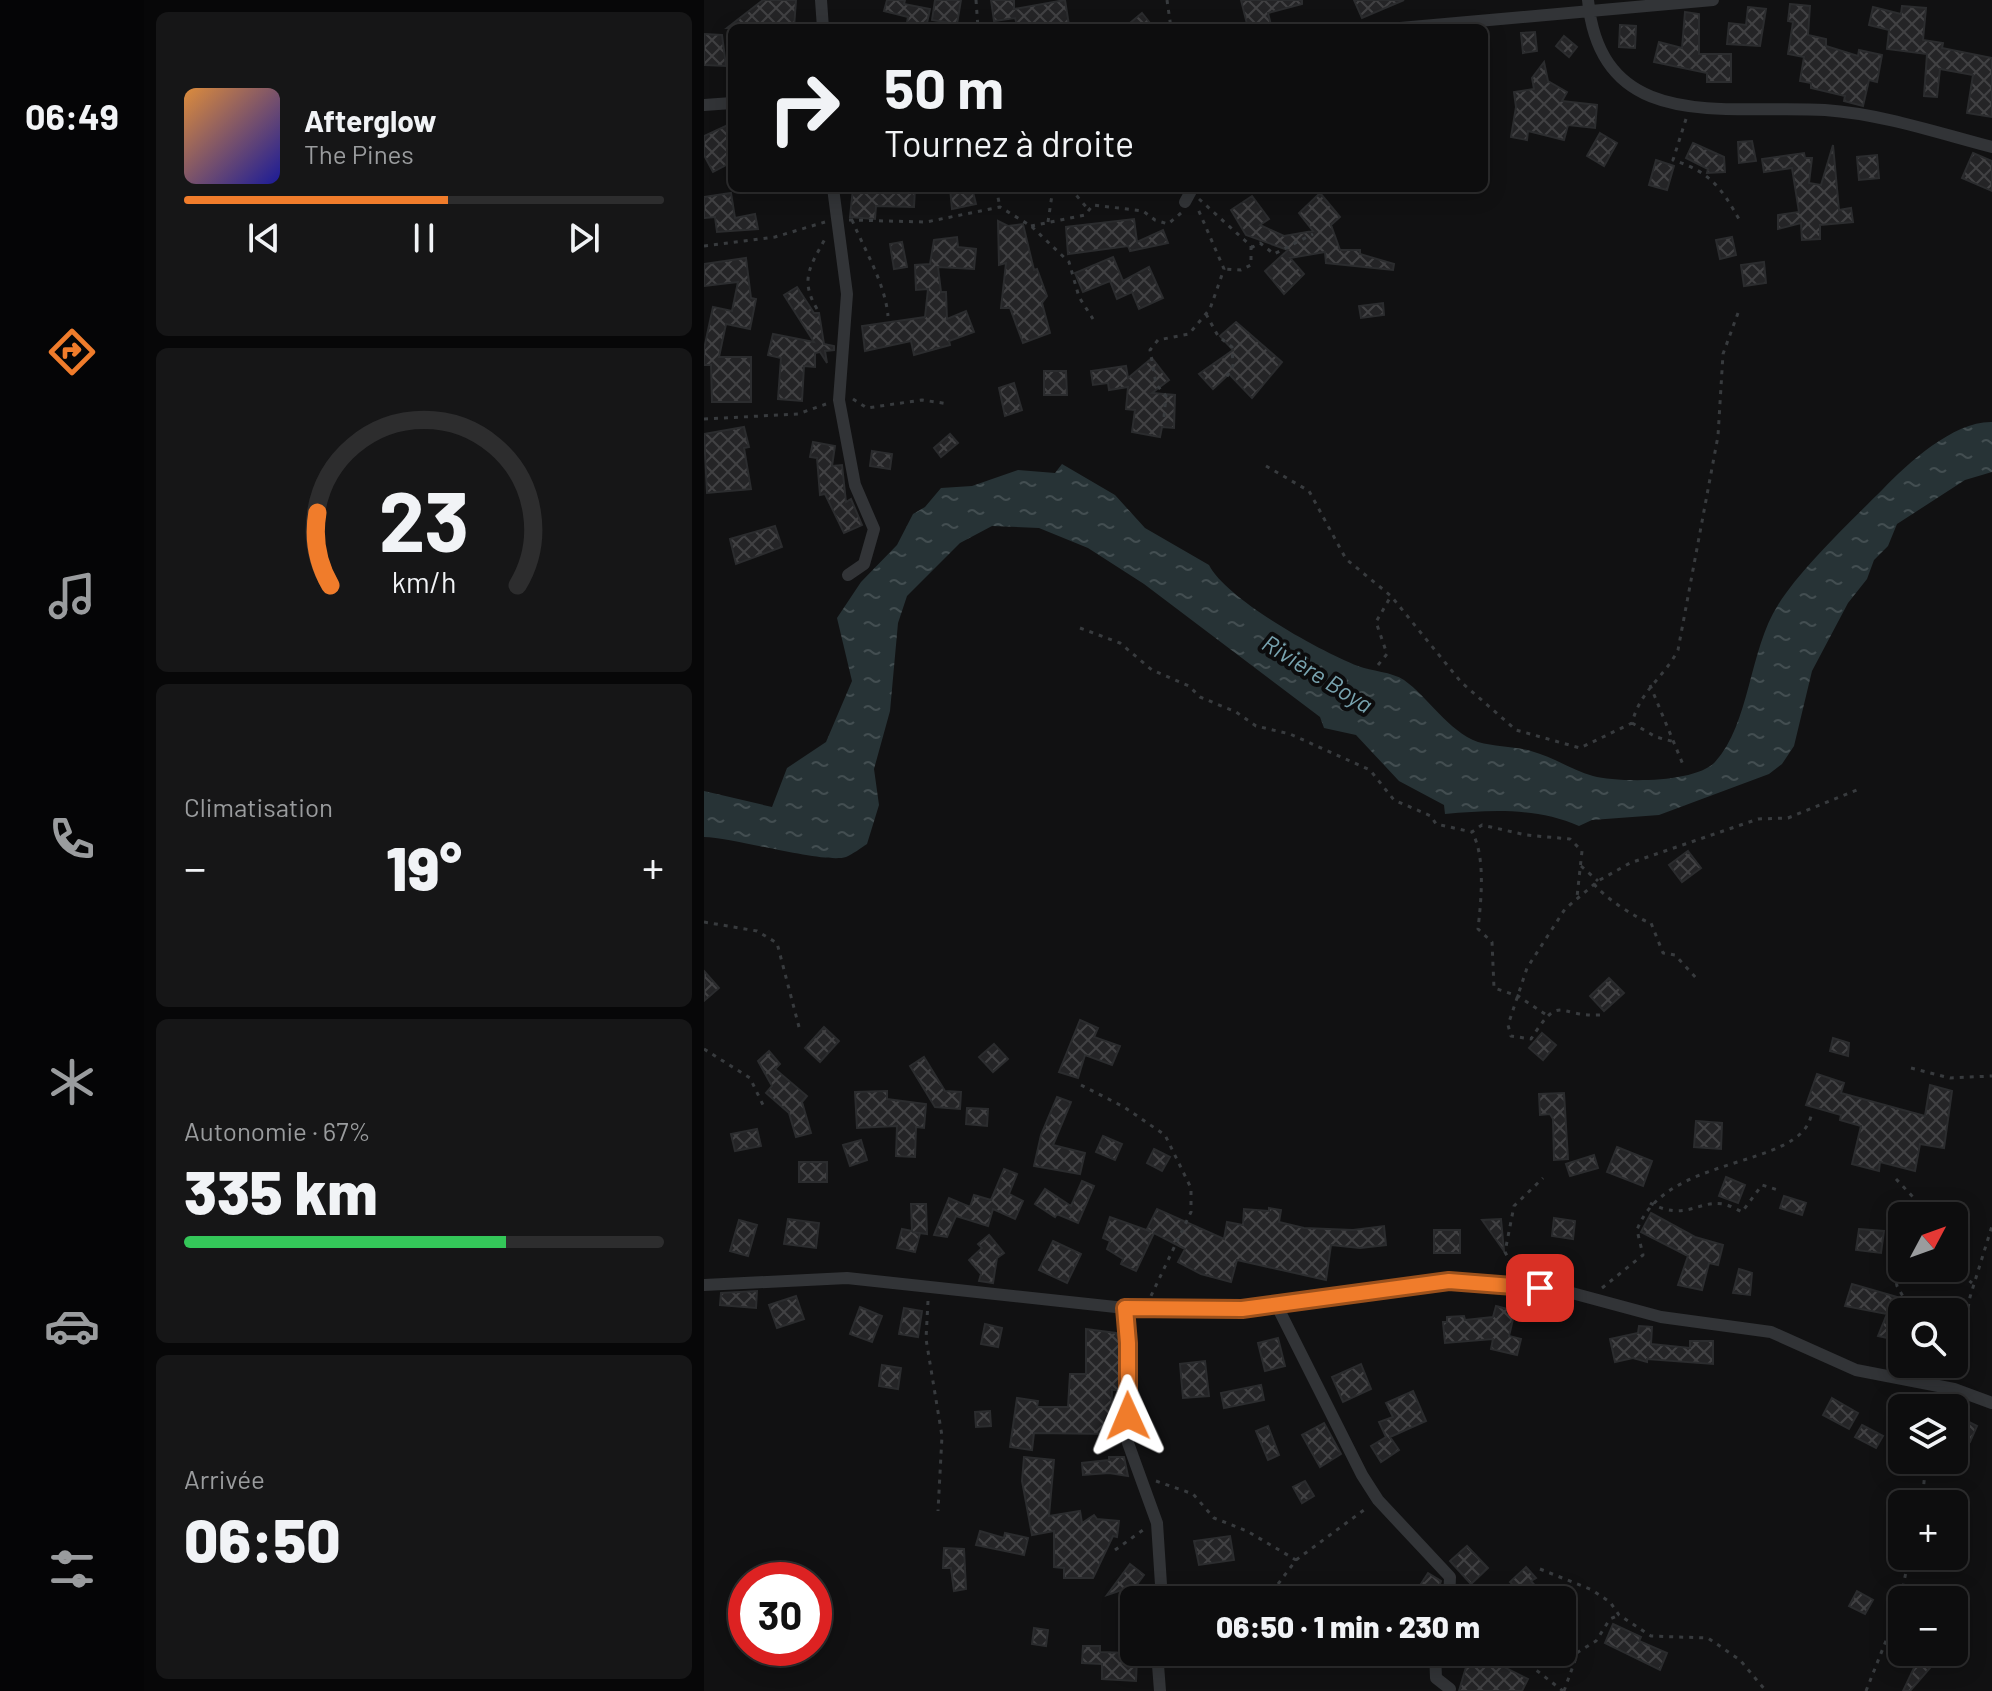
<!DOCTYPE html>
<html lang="fr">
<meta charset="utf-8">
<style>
body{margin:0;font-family:Barlow,sans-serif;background:#161617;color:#f1f3f6;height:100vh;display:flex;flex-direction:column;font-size:30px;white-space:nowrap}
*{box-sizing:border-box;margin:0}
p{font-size:26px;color:#9a9c9e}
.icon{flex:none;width:44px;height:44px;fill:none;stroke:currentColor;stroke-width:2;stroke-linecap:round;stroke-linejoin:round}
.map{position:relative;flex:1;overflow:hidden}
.sheet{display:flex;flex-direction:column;gap:12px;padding:12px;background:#070708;width:560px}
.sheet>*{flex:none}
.hud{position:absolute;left:24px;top:24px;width:760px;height:168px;border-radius:12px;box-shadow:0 4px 20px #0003,0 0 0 2px #2d2d2e;background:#0d0d0e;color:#f1f3f6;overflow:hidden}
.needle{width:52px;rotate:49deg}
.buttons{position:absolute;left:1184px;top:1202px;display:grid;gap:16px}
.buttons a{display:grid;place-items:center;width:80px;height:80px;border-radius:12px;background:#0d0d0e;box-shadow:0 4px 20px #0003,0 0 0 2px #2d2d2e;font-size:40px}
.speed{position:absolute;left:24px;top:1562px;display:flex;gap:16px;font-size:40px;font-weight:700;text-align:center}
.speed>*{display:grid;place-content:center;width:104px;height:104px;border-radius:50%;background:#0d0d0e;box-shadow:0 4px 20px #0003,0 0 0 2px #2d2d2e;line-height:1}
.speed .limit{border:12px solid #d22;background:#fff;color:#111}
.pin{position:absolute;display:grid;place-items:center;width:68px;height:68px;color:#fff;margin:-34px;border-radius:16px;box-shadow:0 4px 12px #0006}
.me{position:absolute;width:88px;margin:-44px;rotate:359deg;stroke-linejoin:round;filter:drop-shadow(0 0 6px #0008)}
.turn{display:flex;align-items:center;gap:28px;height:168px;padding:0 24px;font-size:36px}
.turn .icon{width:104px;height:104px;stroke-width:2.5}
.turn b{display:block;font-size:56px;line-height:68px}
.big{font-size:60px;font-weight:800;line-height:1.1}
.sheet .card{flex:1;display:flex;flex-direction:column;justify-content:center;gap:12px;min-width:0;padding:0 28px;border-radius:12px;background:#161617}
.sheet .dial{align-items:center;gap:0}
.dial svg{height:208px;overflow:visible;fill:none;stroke:#2d2d2e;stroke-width:7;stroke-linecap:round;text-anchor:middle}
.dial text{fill:#f1f3f6;stroke:none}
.song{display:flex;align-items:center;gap:24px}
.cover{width:96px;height:96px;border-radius:12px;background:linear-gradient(135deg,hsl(30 70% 55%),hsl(240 70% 35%))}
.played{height:8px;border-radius:4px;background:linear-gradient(90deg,#f07c2b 55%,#2d2d2e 55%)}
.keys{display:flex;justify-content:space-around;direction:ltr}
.heat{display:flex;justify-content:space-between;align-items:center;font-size:44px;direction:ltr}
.charge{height:12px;border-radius:6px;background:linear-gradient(90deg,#34c759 67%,#2d2d2e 0)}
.trip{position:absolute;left:416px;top:1586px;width:456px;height:80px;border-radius:12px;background:#0d0d0e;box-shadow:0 4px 20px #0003,0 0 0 2px #2d2d2e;font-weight:800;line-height:80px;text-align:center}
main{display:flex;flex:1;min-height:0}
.dock{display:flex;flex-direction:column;width:144px;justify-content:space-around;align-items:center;background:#050506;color:#9a9c9e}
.dock .icon{width:56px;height:56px}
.dock .on{color:#f07c2b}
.dock b{font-size:36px;color:#f1f3f6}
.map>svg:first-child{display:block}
</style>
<main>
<nav class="dock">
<b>06:49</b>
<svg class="icon on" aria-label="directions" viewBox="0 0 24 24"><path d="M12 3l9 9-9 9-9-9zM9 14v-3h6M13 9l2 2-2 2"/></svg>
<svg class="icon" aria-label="music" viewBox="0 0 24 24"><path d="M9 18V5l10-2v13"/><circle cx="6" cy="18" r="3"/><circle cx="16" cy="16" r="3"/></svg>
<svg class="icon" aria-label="phone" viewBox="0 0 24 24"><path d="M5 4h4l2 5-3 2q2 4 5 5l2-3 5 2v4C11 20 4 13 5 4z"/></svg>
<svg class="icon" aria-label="climate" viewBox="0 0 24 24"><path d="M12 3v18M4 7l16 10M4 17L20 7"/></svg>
<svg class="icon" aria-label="car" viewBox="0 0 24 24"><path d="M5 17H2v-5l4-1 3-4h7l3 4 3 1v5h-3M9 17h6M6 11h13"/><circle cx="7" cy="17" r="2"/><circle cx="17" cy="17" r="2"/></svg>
<svg class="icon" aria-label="filters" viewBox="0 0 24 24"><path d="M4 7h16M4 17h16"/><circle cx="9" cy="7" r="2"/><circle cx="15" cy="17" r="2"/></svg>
</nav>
<section class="sheet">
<div class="card">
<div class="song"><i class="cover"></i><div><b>Afterglow</b><p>The Pines</p></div></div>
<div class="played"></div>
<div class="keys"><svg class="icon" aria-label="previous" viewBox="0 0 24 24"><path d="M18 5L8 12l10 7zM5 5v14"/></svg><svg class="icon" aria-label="pause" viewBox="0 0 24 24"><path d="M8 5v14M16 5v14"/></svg><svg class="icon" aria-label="next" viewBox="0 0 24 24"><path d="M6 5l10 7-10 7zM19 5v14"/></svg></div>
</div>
<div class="card dial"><svg viewBox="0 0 100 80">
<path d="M14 69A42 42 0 1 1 86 69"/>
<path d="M14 69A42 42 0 0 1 9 41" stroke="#f07c2b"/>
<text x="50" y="56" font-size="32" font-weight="700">23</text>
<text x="50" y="72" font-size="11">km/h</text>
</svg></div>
<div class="card"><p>Climatisation</p>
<div class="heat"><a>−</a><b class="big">19°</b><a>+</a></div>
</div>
<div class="card"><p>Autonomie · 67%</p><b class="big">335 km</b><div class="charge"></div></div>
<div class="card"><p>Arrivée</p><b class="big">06:50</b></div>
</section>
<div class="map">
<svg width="1288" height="1691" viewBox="0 0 1288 1691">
<defs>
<pattern id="water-ripples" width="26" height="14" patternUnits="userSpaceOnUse" patternTransform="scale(2)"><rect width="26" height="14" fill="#273336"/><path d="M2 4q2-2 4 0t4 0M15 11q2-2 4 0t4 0" fill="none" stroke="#434e51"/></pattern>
<pattern id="building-cross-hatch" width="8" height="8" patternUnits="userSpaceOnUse" patternTransform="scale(2)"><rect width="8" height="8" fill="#242426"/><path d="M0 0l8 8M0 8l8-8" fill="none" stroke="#414143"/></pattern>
</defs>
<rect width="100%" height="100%" fill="#111112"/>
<!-- water -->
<path fill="url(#water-ripples)" d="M1288,422V472L1261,480L1193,524L1184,546L1170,560L1163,579L1144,603L1108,671L1090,746L1078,764L1065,774L955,815L888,820L875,826C833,807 785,810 741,814L740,805L695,781L652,735L620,728L616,717L440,584L384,548L335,528L288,526L256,543L203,596L194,623L186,711L170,769L175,805L163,844C157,848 149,854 142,857C121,864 32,838 0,837V791L68,807L83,768L122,742L148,681L133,618L157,582L193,545L209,514L221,507L237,488L268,486L314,470L351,473L358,464L411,495L441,528L505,565C523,600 616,651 654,666C667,671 688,672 700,680C724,697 744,731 774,742C791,747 810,746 827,751C849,757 868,770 889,776C916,783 992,783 1011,762C1046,724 1045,650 1074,605C1097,568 1147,521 1179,489C1204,463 1250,421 1288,422Z"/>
<!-- building -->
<path fill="url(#building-cross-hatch)" stroke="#2b2c2e" stroke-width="2" d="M59,0H92L90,28H23Z
M183,0H201L200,4L226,9L222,28H202L204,17L180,11Z
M231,0H257L253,24L228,20Z
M287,0H310V9L361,0L365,25L314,28L311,18L290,21Z
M537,0H598V4L564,13L567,25L544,28Z
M650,0H700L658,18Z
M1086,4L1106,6L1104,35L1122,39V46L1154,56L1155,50L1178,55L1173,82L1165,80L1159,106L1140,101L1141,96L1107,88V83L1096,81L1100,57L1084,54L1089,22L1084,21Z
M1198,6L1222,8L1219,40L1239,43L1238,48L1288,58V117L1263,113L1269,75L1236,69L1233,97L1220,96L1223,54L1183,49L1185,30L1165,25L1169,7L1197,14Z
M1044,7L1062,9L1056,46L1023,44L1025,23L1042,25Z
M981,12L995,14V54H1027V82H1003V73L950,62L955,42L978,48Z
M438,13L450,28H420Z
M916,25L932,26L931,48L915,47Z
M831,32L833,51L819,53L817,33Z
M0,34L18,35L22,66L0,65Z
M860,36L873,47L865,57L852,46Z
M840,62L844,81L863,92L858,101L893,105L891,128L864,125L860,140L824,131L823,140L807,137L812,107L810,92L830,89L828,78Z
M28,123V162L9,172L0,155V136Z
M896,133L913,143L900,166L883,156Z
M1048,141L1052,161L1035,163L1034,142Z
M989,143L1020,157L1021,172L1003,173L1004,169L982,158Z
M1129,145L1135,210L1147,208L1149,222L1116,225V239L1098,240L1097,223L1074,229V215L1095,212L1088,168L1060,172L1058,159L1100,153L1101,158H1108L1105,183L1117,185Z
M1269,153L1288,161V191L1258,178Z
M1173,155L1175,178L1155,180L1153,157Z
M952,160L970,166L963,190L945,185Z
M149,188H211L210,207L172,206L171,219L146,217Z
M246,188H268L272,204L248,209Z
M27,193L31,218L51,214L54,229L13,232L11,217L0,218V197Z
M616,193L636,217L627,225L636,250H656V254L690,264L689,270L622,263L621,252L586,258L600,274L580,294L561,271L584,250L542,235L527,210L548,196L565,219L556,225L580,236L609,231L595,213Z
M430,219L433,242L459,230L464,243L426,251L424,246L364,254L362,227Z
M294,221L304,226L319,224L330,270L333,269L343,296L338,303L346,333L319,343L306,308H297L302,263L295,265Z
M253,237L254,247L272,249L270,269L234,267L237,292H242L243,319L262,311L270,332L245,341L246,345L210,355L207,341L161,351L158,326L221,317L224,289L212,290L211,265L226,264L230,240Z
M1028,237L1032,255L1016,259L1012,240Z
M198,242L203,267L190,269L186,244Z
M409,257L419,281L445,267L459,298L435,309L428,292L413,299L406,281L379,292L371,273Z
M42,258L47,298L52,299L46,329L22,324L15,357H47V402H8L7,365H0V349L9,307L28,311L34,282L0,286V264Z
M1060,262L1062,283L1040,286L1037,265Z
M93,287L110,313H115L120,344L130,346V350L121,351L123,363L116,352L111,353V367L100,366L98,401L74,399L77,358L64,355L69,334L110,342L80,295Z
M679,303L680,315L657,318L655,306Z
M532,322L578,362L548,398L525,374L509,389L495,374L529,350L516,336Z
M448,358L465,380L448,393L471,395L470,428L458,427L456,437L428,432L431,410L422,409L424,387L405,390L404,383L389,385L387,371L422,366L424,378Z
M340,371H362L363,395H340Z
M310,383L318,410L301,416L295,388Z
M40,427L45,447L40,448L47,489L3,493L0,434Z
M246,434L254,443L237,457L230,448Z
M109,442L131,446L128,466L138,465L142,502L147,499L158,525L140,533L121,494L116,495L113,458L106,457Z
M168,451L188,454L186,469L166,466Z
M71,526L78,547L32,564L26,539Z
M984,851L997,868L978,882L965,865Z
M0,971L15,988L0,1001Z
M905,978L920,993L900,1011L886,996Z
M376,1020L394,1028L390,1037L416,1046L408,1065L381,1055L374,1078L355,1072Z
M120,1027L135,1041L116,1062L101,1048Z
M838,1033L852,1045L839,1060L825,1048Z
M1129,1038L1145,1043L1144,1056L1126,1051Z
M290,1044L304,1059L289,1072L275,1057Z
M65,1051L76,1064L71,1069L103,1096L98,1102L107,1133L92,1137L85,1113L62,1093L68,1086L54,1061Z
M220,1057L241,1091L257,1092L256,1109L231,1107L206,1066Z
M1113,1074L1140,1083L1137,1093L1221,1116L1226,1085L1248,1091L1240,1148L1216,1144L1211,1171L1176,1162L1175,1171L1148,1164L1157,1126L1136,1120L1137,1115L1102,1105Z
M183,1091V1099L222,1104L220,1128L212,1127L211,1157L192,1156L193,1126L153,1128L151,1092Z
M860,1093L864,1159L850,1160L849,1119L846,1114L836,1115L835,1094Z
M353,1097L367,1102L349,1145L381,1153L376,1174L330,1166L337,1135Z
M263,1108L284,1109L283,1126L262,1124Z
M992,1121L1018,1123L1017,1149L990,1147Z
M53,1129L57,1146L31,1151L27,1134Z
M399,1136L418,1144L411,1160L392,1152Z
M157,1140L163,1160L146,1166L139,1145Z
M913,1147L948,1161L939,1186L903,1172Z
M450,1149L466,1157L458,1171L443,1163Z
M890,1155L894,1168L866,1176L862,1164Z
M95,1162H123V1182H95Z
M300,1169L313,1174L305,1194L319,1201L311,1219L289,1209L284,1226L252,1216L243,1237L230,1235L245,1198L266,1207L270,1195L287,1200Z
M1022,1177L1041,1185L1034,1203L1015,1196Z
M378,1181L390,1186L374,1223L353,1214L351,1217L331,1204L341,1189L367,1206Z
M1080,1196L1102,1203L1098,1215L1076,1208Z
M207,1204H222L223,1234L208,1232L216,1233L211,1252L193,1248L198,1229L208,1231Z
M565,1208L577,1210L575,1222L600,1228L649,1230L680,1226L682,1245L656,1248L627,1245L622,1280L533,1260L527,1282L497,1274L474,1262L481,1249L450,1233L432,1271L417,1264L419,1259L403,1249L406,1241L399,1238L406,1217L448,1232L443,1229L453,1209L520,1239L523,1222L539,1225L540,1209L565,1211Z
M947,1213L991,1237L1019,1245L1014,1265L1005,1263L998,1290L974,1285L984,1256L937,1232Z
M850,1218L871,1221L869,1239L848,1236Z
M84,1219L115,1223L112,1248L80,1244Z
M797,1219L800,1251L778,1220Z
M35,1220L53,1225L44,1256L26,1251Z
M1155,1229L1180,1231L1177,1253L1152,1250Z
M730,1230H756V1253H730Z
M285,1235L300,1253L293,1258L289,1283L275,1281L277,1274L265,1260L278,1248L274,1244Z
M349,1241L377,1254L363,1283L335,1270Z
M1035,1269L1048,1273L1046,1295L1029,1293Z
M1148,1284L1193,1297L1189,1312L1198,1313V1341L1174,1336L1183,1314L1141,1306Z
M53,1291L52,1308L16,1305L17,1293Z
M92,1296L100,1319L73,1328L65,1305Z
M792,1306L811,1311L805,1336L817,1339L813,1355L787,1349L789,1339L741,1343L739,1322H743V1317L760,1316L761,1320L789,1317Z
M156,1307L178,1316L168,1342L146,1334Z
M200,1308L218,1311L214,1337L195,1334Z
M281,1324L298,1328L294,1347L277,1344Z
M935,1326L948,1327L947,1344L986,1348V1341H1009V1364L943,1359V1362L929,1358L911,1362L906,1339L934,1333Z
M382,1329L412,1333L415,1339V1390H408L407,1434L330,1433L328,1450L306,1447L313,1398L334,1401L333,1407H364L366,1374H382Z
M574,1338L581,1366L561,1371L554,1343Z
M501,1361L505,1396L479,1398L476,1364Z
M657,1364L667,1389L639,1402L628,1377Z
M178,1365L197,1368L194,1389L175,1386Z
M557,1385L560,1400L520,1408L517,1393Z
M709,1391L722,1421L686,1437L695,1450L677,1462L667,1446L682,1437L675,1422L689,1417L682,1403Z
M1128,1398L1154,1413L1145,1429L1119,1415Z
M286,1411L287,1426L272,1427L271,1412Z
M1261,1420L1273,1426L1266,1442L1254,1436Z
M620,1423L637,1454L616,1467L598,1435Z
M1158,1425L1179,1436L1172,1448L1151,1437Z
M564,1426L575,1455L564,1460L552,1431Z
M320,1457L350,1460L345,1516L376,1511L378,1523L390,1515L393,1519L415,1521L413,1537L409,1536L389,1578H360V1568L350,1567V1531L328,1535L318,1481Z
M405,1457H420L424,1476L405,1473L379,1475L378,1463L405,1460Z
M601,1481L610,1496L598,1503L589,1487Z
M276,1531L300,1538L301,1533L324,1538L320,1555L272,1545Z
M526,1536L530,1560L495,1565L490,1541Z
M763,1546L784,1568L767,1584L746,1561Z
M240,1548L260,1549L262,1589L250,1591L247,1568H239Z
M426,1564L440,1575L428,1591L424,1588L403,1595Z
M822,1567L832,1578L827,1581L834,1589L822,1600H795L810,1586L806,1582Z
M724,1573L737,1581L731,1600L717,1595L720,1590L715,1587Z
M1153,1591L1169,1600L1161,1614L1145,1606Z
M909,1624L937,1637L935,1641L963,1653L956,1670L901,1643Z
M330,1628L344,1630L342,1646L328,1644Z
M379,1646H396V1652L425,1653L424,1659H433L432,1681L398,1679V1664L378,1663Z
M740,1652H770L824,1679L818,1691H755L762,1667L740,1656Z
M1211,1652H1223L1233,1660L1206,1691H1199L1210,1668L1203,1661Z"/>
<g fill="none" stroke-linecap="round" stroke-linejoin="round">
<!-- path -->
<path stroke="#383b3e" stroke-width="3" stroke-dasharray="4 6" stroke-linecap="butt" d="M272,0L274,28
M463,0L467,28
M28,63V69
M982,119L969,160C1006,172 1017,187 1036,221
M292,188L296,207
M366,188L384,209
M495,199L547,246V265L537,270L521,269
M145,220L222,222L296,207L327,226L365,262L375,297L389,319
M148,220C161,251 181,283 184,316
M344,222L349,188
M327,226L381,215L389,205L439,211L451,220L464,224L477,213
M0,246L71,237L121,222
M547,248L556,243L570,254L609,234
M113,309C95,279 107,265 122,237
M502,314L514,336L528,347L529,366L521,380
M149,399L163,408L218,400L245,404
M460,417L462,396L452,384L446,350L454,340L485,334L506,309L520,269L494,209
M0,419L94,414L122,404
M562,466L605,491L642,559L687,596L757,682L812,730L876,748L928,723C937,689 959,679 974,650L1014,436L1019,354L1034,313
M376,628L416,643L448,670L485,686L496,697L532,712L552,726L586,734L666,770L690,800L727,816L732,824L768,832
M674,665L683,654L672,622L687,596
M946,685L980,767
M928,723L952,737L971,742
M877,866L894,881
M890,884C900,897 931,918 947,923L959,953L971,955L993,979
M0,922L53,931L73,943L95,1027
M841,1014L814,996L790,988L788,942L774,929C777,901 782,857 768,832L778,825L822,835L866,839L878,851L873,897
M896,1015C852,1017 857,992 827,1039L807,1036L804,1025L823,968L861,909L894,881L926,863L1054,819L1084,818L1155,789
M0,1049L46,1078L59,1105
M1207,1068L1246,1078L1288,1076
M377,1085L420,1107L461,1135L487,1188V1212L446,1298
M1192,1179L1210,1198L1216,1216
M946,1203C982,1222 993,1200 1019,1204C1025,1205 1032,1209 1038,1212L1058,1185L1077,1191
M1198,1247L1188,1259L1193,1286L1208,1312
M1250,1268L1268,1283
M812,1273L801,1252L810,1206L839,1178
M898,1288L939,1255L933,1230C961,1154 1095,1169 1107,1116
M224,1301L222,1339L238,1436L234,1511
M1232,1364L1238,1373
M1252,1377L1266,1297L1288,1226
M1250,1437V1405
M452,1481L489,1494L510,1518L543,1531L592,1560
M1218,1504L1222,1460
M411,1550L439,1530
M836,1569L888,1590L906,1602L915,1615L947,1636L1004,1638L1036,1660L1062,1691
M562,1600L592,1560L664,1507
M809,1652L859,1691
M466,1663L503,1652
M860,1691L874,1652L892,1641L906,1619L915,1615
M1162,1691L1195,1608L1205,1556"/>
<!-- minor -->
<path stroke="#323437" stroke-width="12" d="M117,0L119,28
M884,0C897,136 1024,104 1121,110C1178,114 1234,133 1288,147
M696,28L1009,0
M0,105L28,103
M129,188L143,294L135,400L151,485L170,529L160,564L144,575
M481,202L487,191
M0,1285L143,1278L421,1308L504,1311L745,1281L853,1289L957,1317L1067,1332L1152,1370L1250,1389L1288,1403
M572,1304L658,1475L674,1500L746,1577L745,1600
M421,1308L424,1343V1443L453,1523L458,1600
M453,1652L456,1691
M731,1652L732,1678L746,1689"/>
</g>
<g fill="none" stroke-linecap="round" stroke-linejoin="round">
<!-- route casing -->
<g stroke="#9c511c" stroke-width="20">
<path id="route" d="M424,1416V1343L421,1308L538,1309L745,1281L836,1288"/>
</g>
<!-- route -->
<use href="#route" stroke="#f07c2b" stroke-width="14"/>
</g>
<g text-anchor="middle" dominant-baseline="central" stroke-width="8" stroke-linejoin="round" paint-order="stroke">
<!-- water labels -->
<g font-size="24" font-style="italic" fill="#78a3af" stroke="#0c0c0d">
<text transform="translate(614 673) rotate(32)">Rivière Boya</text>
</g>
</g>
</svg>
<div class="buttons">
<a><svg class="needle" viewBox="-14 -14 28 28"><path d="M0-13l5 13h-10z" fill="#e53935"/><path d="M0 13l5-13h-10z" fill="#9a9c9e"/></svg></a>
<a><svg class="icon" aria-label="search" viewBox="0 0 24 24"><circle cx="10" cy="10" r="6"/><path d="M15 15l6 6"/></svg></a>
<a><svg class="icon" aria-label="layers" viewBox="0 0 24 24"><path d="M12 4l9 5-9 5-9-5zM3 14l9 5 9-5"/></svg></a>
<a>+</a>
<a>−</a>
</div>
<div class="speed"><div class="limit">30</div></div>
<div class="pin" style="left:836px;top:1288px;background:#d93025"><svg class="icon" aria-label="arrive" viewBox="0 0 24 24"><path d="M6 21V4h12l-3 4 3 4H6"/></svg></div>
<svg class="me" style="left:424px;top:1416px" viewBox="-20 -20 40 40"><path d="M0-17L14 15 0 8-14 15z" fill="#f07c2b" stroke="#fff" stroke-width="4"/></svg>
<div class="trip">06:50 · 1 min · 230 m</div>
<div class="hud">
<div class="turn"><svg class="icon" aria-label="right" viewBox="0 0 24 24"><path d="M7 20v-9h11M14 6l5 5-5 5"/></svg><div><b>50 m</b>Tournez à droite</div></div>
</div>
</div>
</main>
